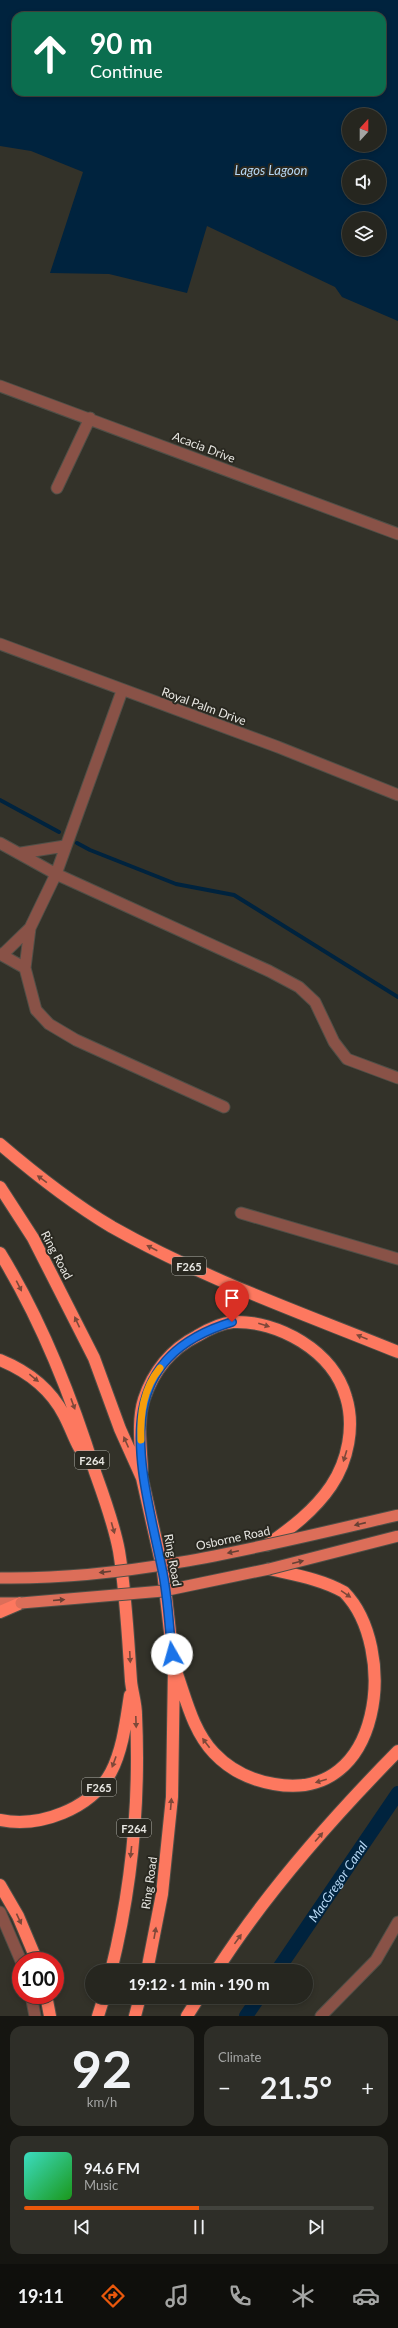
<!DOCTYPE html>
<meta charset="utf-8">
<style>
body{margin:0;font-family:Lato,sans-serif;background:#2e2e28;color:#f1f3f6;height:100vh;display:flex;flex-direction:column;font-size:15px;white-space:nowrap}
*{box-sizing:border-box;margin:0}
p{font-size:13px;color:#a4a5a4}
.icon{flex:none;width:22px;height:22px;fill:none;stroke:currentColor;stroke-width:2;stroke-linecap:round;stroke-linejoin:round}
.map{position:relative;height:2016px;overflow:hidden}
.sheet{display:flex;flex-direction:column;gap:10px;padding:10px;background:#151511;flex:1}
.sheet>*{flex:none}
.banner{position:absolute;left:12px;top:12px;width:374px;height:84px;border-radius:12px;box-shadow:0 2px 6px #0003,0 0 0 1px #42433d;background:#0b6e4f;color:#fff;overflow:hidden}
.needle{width:26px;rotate:21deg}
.tools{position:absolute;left:342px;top:108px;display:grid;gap:8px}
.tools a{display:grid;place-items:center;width:44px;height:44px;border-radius:50%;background:#26261f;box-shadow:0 2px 6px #0003,0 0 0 1px #42433d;font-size:20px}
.speed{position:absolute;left:12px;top:1952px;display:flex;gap:8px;font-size:20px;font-weight:700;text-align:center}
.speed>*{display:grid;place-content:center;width:52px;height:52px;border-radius:50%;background:#26261f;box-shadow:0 2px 6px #0003,0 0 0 1px #42433d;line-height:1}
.speed .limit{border:6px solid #d22;background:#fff;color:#111}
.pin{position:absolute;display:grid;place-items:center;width:34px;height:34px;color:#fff;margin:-41px -17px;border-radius:50% 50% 50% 0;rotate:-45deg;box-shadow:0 0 4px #0007}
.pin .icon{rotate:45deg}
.me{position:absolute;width:44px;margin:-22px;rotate:353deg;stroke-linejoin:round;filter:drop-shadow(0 0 3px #0008)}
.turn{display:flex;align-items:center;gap:14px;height:84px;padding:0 12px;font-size:18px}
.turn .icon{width:52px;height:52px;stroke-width:2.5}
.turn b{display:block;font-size:28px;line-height:34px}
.big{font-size:30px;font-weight:700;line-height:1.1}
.sheet .tile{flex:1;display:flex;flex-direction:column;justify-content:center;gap:6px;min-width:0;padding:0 14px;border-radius:12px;background:#2e2e28}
.sheet .dial{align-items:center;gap:0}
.dial b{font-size:52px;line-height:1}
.song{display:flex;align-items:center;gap:12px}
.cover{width:48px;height:48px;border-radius:6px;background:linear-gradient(135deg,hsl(170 70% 55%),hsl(120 70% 35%))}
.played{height:4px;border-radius:2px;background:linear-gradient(90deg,#ea580c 50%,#42433d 50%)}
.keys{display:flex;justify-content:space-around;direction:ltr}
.heat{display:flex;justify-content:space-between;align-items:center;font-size:22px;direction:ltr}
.sheet .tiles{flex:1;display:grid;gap:10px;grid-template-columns:1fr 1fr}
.tile:last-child{grid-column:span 2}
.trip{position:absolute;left:85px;top:1964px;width:228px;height:40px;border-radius:20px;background:#26261f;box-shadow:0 2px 6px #0003,0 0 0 1px #42433d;font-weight:700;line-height:40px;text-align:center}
.tab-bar{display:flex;height:64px;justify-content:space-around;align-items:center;background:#0f0f0c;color:#a4a5a4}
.tab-bar .icon{width:28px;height:28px}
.tab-bar .selected{color:#ea580c}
.tab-bar b{font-size:18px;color:#f1f3f6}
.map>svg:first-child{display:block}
</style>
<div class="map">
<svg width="398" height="2016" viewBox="0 0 398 2016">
<rect width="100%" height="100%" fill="#333229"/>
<!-- water -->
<path fill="#00233e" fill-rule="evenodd" d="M0,0H398V321L342,297L335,287L207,226L187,293L109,274L50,273L83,172L31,151L0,146ZM16,16H382V92H16ZM349,115H379V145H349ZM349,167H379V197H349ZM349,219H379V249H349Z"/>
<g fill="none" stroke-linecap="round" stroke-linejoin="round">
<!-- stream -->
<path stroke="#00233e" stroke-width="4" d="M0,800L59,832
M77,843L90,850L176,884L234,895L398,997"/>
<!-- canal -->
<g stroke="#00233e" stroke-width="14">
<path id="s1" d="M277,1971L398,1793"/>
<path d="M246,2016L259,1997"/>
</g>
<!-- minor casing -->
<g stroke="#504f47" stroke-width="13">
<path id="minor" d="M0,386L398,534
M57,488L90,418
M0,644L278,747L398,795
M0,843L56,874L269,971L299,987L315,1002L334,1042L347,1059L398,1078
M21,853L65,846
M0,954L25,968L36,1010L49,1024L76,1040L224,1107
M2,955L30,928
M25,968L30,928L56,874L122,691
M241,1213L398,1259
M0,1912L21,1961
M31,1995L35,2016
M321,2016L376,1960L398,1922"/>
</g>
<!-- primary casing -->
<g stroke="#504f47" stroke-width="13">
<path id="primary" d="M0,1603H19"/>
</g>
<!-- motorway casing -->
<g stroke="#504f47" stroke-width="14">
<path id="motorway" d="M0,1144C35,1174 72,1203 112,1227C202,1278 302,1313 398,1352
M0,1187L33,1238L94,1358L120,1429L142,1478L163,1571L174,1667L172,1797L162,1894L147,1971
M0,1253C42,1321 71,1395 95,1472C104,1497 114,1524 119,1551C126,1594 128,1638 131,1681C132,1692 136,1703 136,1715C140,1801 132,1887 111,1971
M0,1360C27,1371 50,1388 64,1415C75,1436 75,1446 92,1465
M142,1471C141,1448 137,1421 144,1399C153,1372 171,1349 197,1336C207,1330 221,1323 233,1322C278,1320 333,1351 346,1397C355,1426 348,1461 331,1486C314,1511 291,1528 267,1545
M0,1612L21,1603
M176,1671C186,1699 193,1731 214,1753C231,1771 250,1780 274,1784C384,1804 398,1647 344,1592C321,1579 295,1575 269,1569
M0,1820C40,1828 91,1809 111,1772C123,1749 126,1720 130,1695
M0,1885L18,1916L37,1961
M216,1971C267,1891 332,1818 398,1751
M46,1995L50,2016
M98,2016L104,1997
M135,2016L140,1997
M187,2016L199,1997"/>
</g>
<!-- minor -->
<use href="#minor" stroke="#895247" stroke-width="11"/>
<!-- primary -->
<use href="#primary" stroke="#dc6e59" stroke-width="11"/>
<!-- motorway -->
<use href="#motorway" stroke="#fd785f" stroke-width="12"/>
<!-- primary-bridge casing -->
<g stroke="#504f47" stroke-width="13" stroke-linecap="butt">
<path id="primary-bridge" d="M0,1578C135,1580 268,1545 398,1515
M21,1603L163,1591L269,1569L398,1536"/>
</g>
<!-- primary-bridge -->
<use href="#primary-bridge" stroke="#dc6e59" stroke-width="11"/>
</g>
<!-- one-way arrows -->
<defs><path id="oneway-solid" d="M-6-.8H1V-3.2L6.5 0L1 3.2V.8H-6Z"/></defs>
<g fill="#7e4839">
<use href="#oneway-solid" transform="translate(42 1179) rotate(-144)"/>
<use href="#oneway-solid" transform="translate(152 1248) rotate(-153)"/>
<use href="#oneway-solid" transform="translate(19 1286) rotate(63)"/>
<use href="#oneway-solid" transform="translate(77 1322) rotate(-115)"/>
<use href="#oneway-solid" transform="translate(264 1325) rotate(17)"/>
<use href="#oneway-solid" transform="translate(362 1337) rotate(-158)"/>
<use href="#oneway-solid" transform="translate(34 1378) rotate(39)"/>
<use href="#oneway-solid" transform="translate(73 1404) rotate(70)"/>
<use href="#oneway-solid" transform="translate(126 1442) rotate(-114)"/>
<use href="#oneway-solid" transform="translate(345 1456) rotate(107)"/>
<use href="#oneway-solid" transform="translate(113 1528) rotate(74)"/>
<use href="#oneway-solid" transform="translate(346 1594) rotate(34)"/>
<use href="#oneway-solid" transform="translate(130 1657) rotate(87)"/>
<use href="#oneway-solid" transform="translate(136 1722) rotate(88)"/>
<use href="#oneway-solid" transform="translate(206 1743) rotate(-127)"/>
<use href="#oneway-solid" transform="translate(114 1762) rotate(110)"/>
<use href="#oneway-solid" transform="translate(321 1781) rotate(164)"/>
<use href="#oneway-solid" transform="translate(171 1804) rotate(-85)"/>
<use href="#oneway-solid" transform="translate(319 1837) rotate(-49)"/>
<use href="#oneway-solid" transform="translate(131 1852) rotate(96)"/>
<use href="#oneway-solid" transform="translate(19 1919) rotate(65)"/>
<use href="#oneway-solid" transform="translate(155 1933) rotate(-80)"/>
<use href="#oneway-solid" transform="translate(238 1939) rotate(-54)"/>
</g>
<g fill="#684034">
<use href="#oneway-solid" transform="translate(360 1524) rotate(167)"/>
<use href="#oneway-solid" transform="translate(233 1552) rotate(168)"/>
<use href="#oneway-solid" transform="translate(298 1562) rotate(-14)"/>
<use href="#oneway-solid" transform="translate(105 1572) rotate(173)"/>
<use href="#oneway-solid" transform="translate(59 1600) rotate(-5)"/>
</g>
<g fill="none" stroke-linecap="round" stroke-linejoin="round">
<!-- route casing -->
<g stroke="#114b97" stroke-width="10">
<path id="route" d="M172,1654C169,1626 168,1596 162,1569C142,1470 103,1361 232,1322"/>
</g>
<!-- route -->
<use href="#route" stroke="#1a73e8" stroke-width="7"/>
<!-- slow -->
<path stroke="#f59e0b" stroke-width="7" d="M141,1440C140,1414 143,1389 160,1368"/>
</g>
<g text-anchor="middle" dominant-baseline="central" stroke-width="4" stroke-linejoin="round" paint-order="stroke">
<!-- shield labels -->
<g fill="#292820" stroke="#afaea8" stroke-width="1">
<rect x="172" y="1257" width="34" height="18" rx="3"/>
<rect x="75" y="1451" width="34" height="18" rx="3"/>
<rect x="82" y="1778" width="34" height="18" rx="3"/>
<rect x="117" y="1819" width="34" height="18" rx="3"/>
</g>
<g font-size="11" font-weight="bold" fill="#e8e7e2">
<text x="189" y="1266">F265</text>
<text x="92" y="1460">F264</text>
<text x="99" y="1787">F265</text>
<text x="134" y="1828">F264</text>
</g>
<!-- street labels -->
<g font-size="12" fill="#e8e7e2" stroke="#292820">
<text transform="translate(204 447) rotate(21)">Acacia Drive</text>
<text transform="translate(204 706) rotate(20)">Royal Palm Drive</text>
<text transform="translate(57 1255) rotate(62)">Ring Road</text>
<text transform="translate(233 1538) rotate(-12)">Osborne Road</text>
<text transform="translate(173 1560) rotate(80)">Ring Road</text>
<text transform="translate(149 1883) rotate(-82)">Ring Road</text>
</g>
<!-- water labels -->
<g font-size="13" font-style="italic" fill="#b5d7f4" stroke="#292820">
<text x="271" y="170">Lagos Lagoon</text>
<text stroke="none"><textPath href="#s1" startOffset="108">MacGregor Canal</textPath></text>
</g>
</g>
</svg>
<div class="tools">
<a><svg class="needle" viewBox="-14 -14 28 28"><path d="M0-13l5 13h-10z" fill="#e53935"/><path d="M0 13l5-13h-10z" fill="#a4a5a4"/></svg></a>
<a><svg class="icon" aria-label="sound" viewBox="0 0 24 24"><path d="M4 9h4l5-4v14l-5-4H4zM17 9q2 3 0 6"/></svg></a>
<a><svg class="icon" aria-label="layers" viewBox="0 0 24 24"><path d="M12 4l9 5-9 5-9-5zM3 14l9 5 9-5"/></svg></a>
</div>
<div class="speed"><div class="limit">100</div></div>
<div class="pin" style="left:232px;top:1322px;background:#d93025"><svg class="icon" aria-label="arrive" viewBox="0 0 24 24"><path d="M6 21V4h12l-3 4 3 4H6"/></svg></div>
<svg class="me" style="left:172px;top:1654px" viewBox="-20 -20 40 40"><circle r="19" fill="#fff"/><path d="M0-13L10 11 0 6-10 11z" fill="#1a73e8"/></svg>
<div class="trip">19:12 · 1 min · 190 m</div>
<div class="banner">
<div class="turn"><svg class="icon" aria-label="ahead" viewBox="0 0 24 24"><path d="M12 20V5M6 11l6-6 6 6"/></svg><div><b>90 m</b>Continue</div></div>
</div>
</div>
<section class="sheet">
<div class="tiles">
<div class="tile dial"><b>92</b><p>km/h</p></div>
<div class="tile"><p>Climate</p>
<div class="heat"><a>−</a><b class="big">21.5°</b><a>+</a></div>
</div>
<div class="tile">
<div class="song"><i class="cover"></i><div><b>94.6 FM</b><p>Music</p></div></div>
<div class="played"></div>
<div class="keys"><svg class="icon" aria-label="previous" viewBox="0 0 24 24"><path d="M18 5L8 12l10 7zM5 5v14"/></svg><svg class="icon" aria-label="pause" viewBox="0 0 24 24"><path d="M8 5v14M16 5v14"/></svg><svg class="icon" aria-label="next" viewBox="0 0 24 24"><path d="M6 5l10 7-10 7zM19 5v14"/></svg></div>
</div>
</div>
</section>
<nav class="tab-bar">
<b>19:11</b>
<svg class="icon selected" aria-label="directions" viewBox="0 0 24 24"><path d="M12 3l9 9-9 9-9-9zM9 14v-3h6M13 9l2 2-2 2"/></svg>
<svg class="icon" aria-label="music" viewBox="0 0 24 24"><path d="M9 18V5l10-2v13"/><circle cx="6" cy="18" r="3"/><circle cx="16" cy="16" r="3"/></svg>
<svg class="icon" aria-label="phone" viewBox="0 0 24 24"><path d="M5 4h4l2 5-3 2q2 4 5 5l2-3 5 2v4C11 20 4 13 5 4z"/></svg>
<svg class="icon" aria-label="climate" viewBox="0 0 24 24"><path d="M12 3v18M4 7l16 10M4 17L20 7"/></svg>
<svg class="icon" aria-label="car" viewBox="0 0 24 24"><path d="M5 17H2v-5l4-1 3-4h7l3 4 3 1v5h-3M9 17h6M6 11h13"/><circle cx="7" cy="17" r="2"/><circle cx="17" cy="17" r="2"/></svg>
</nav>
